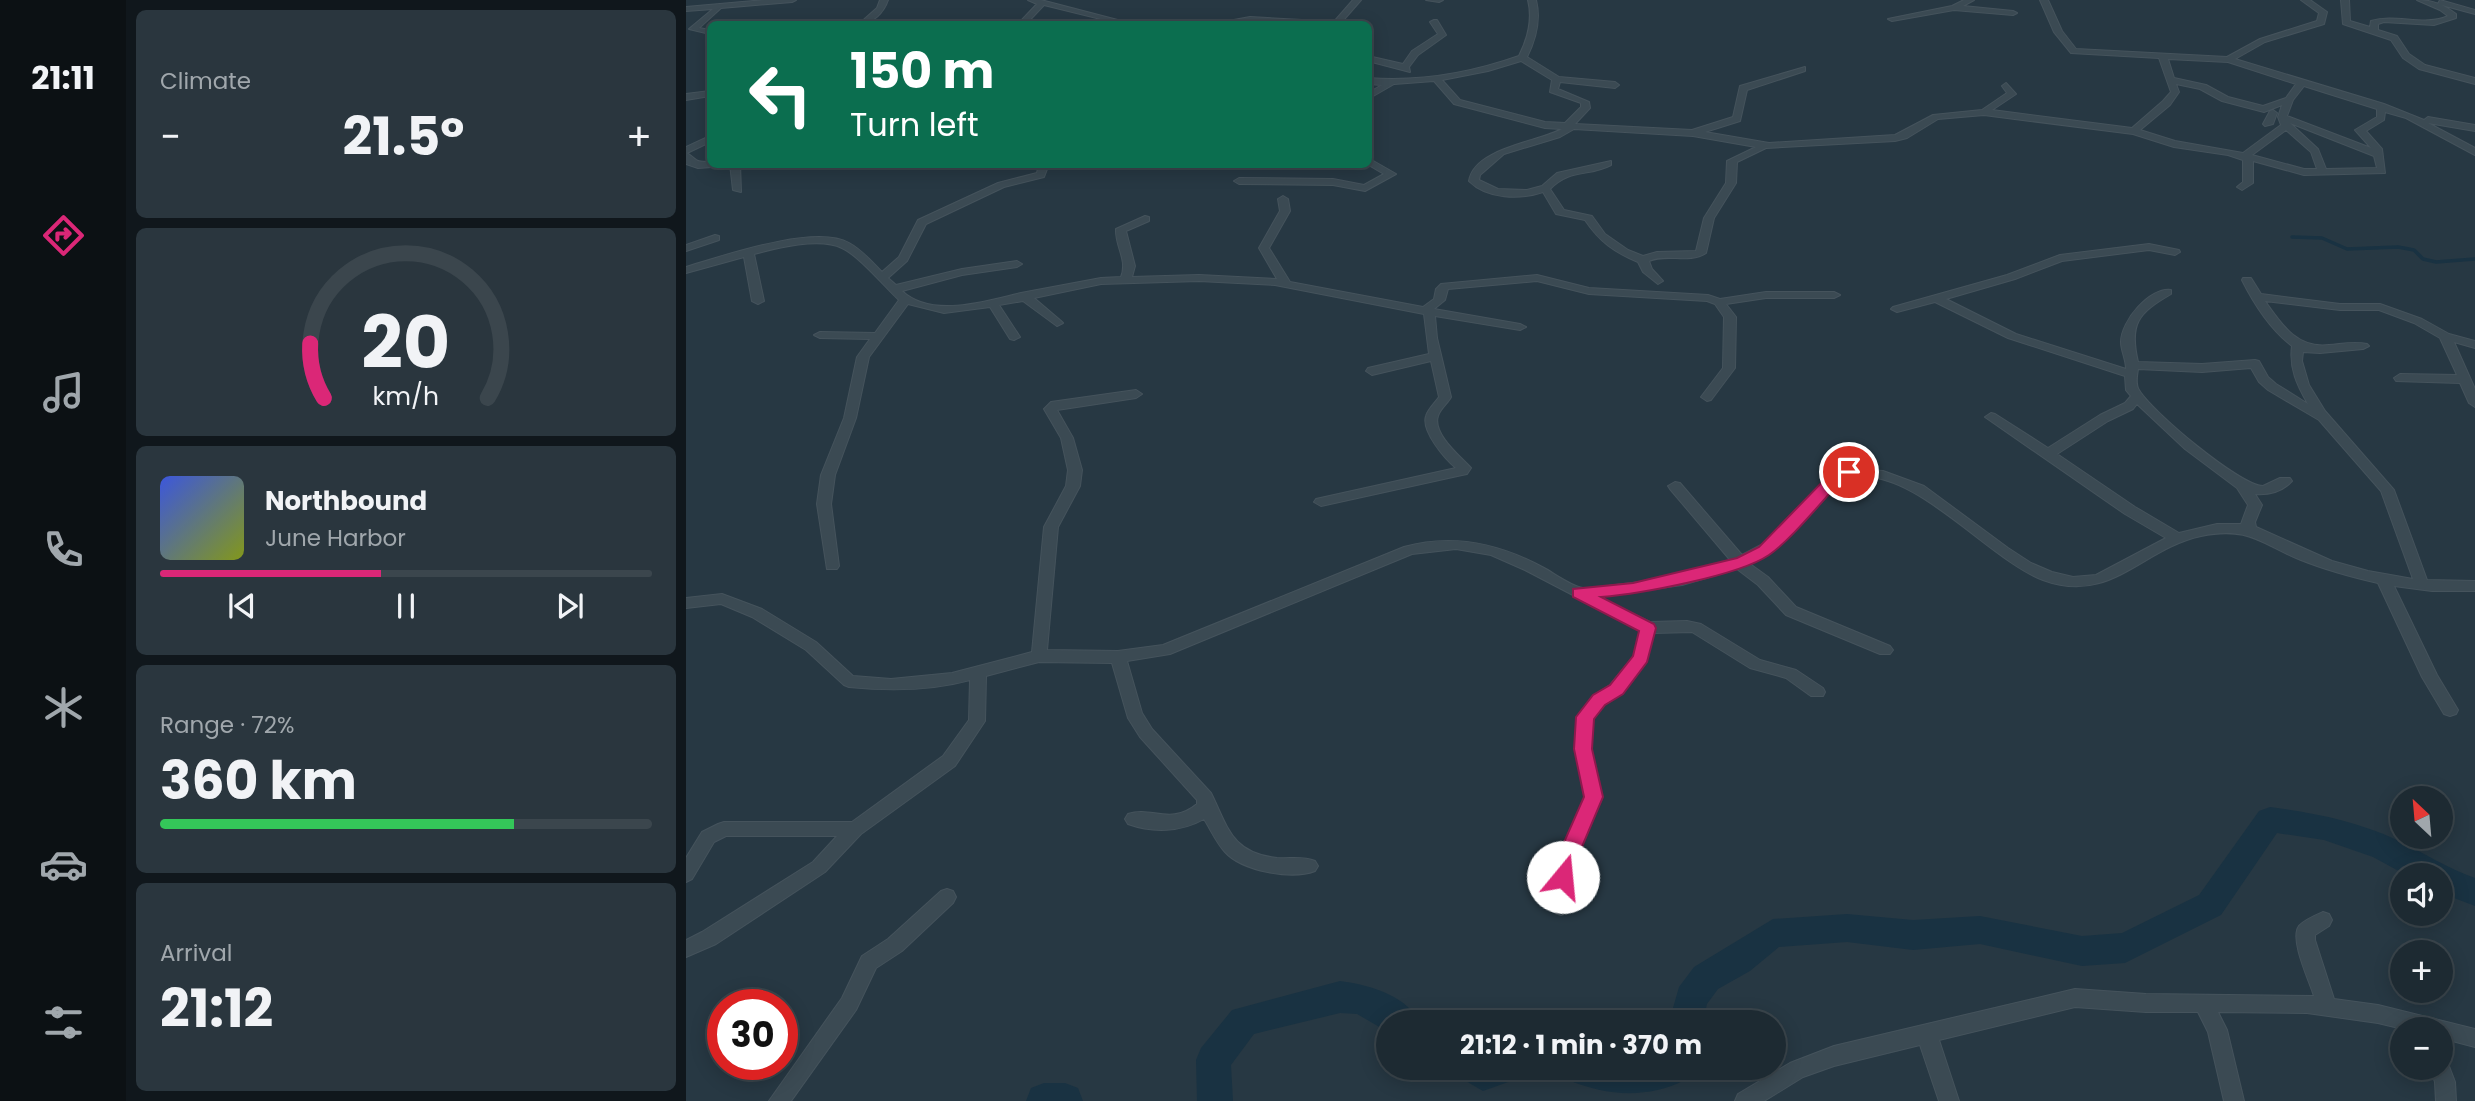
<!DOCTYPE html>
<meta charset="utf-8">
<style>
body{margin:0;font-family:Poppins,sans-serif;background:#2a363e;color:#f1f3f6;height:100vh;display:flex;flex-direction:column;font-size:26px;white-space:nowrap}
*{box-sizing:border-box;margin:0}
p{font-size:23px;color:#a0a7ac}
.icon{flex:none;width:38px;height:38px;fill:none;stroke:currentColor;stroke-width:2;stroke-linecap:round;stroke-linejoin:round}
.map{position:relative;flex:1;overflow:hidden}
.drawer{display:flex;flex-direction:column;gap:10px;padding:10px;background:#10171c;width:560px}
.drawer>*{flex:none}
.guide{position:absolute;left:21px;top:21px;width:665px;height:147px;border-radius:10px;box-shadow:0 4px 18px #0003,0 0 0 2px #3b464d;background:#0b6e4f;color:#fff;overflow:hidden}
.needle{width:46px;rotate:334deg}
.fabs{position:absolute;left:1704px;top:786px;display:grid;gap:14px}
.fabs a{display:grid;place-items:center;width:63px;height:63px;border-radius:50%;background:#1d2a32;box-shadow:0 4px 18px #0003,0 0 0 2px #3b464d;font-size:35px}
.speed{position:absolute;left:21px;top:989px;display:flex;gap:14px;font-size:35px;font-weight:700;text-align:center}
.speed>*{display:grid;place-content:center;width:91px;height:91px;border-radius:50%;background:#1d2a32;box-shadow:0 4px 18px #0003,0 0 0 2px #3b464d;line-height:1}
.speed .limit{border:10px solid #d22;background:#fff;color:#111}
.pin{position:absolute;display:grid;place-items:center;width:60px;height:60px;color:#fff;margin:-30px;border:4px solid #fff;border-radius:50%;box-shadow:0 2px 7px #0007}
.me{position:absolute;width:77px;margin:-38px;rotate:17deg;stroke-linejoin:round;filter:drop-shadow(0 0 5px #0008)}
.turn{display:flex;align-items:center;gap:24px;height:147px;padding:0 28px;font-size:32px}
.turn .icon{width:91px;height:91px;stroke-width:2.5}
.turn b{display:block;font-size:49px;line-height:60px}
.big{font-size:52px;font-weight:700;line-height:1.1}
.drawer .card{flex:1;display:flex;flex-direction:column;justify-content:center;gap:10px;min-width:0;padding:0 24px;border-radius:10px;background:#2a363e}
.drawer .dial{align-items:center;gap:0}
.dial svg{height:182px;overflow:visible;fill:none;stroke:#3b464d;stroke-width:7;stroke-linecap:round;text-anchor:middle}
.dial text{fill:#f1f3f6;stroke:none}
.song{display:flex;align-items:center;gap:21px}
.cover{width:84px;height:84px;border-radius:10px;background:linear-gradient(135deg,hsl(230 70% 55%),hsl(70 70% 35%))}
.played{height:7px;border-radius:4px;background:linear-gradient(90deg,#db2777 45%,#3b464d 45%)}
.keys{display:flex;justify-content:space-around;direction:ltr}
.heat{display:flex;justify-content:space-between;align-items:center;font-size:38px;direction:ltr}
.charge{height:10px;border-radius:5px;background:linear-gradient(90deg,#34c759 72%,#3b464d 0)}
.trip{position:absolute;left:690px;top:1010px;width:410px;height:70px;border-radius:35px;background:#1d2a32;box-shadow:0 4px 18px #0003,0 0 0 2px #3b464d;font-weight:700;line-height:70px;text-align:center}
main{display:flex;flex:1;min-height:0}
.tab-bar{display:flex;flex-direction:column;width:126px;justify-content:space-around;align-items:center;background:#0c1114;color:#a0a7ac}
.tab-bar .icon{width:49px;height:49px}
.tab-bar .active{color:#db2777}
.tab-bar b{font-size:32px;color:#f1f3f6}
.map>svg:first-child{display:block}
</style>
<main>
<nav class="tab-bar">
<b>21:11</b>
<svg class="icon active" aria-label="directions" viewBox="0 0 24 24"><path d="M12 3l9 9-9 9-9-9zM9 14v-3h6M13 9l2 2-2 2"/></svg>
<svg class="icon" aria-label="music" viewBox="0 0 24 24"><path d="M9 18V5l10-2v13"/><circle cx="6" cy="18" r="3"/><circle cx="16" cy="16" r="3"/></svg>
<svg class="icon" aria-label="phone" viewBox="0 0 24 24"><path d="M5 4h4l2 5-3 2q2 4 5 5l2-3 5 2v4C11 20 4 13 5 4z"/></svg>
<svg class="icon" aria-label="climate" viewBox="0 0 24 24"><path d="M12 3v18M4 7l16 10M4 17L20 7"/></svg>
<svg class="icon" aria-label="car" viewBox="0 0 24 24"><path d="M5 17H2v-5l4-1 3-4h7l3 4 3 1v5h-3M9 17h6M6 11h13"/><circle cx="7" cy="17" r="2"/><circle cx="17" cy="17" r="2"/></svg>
<svg class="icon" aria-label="filters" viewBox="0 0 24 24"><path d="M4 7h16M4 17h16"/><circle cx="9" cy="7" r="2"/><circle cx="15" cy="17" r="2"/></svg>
</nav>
<section class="drawer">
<div class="card"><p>Climate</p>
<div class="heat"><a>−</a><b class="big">21.5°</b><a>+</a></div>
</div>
<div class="card dial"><svg viewBox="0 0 100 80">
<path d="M14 69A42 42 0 1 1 86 69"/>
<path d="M14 69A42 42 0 0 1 8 45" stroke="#db2777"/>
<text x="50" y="56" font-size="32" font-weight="700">20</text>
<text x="50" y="72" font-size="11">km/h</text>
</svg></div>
<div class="card">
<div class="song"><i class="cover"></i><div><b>Northbound</b><p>June Harbor</p></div></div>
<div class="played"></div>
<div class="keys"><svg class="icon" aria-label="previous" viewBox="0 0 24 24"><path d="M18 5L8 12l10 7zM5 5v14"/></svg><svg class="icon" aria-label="pause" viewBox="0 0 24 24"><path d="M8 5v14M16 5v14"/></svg><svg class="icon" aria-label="next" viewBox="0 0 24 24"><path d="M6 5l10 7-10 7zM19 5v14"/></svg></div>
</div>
<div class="card"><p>Range · 72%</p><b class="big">360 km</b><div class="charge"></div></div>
<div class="card"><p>Arrival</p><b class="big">21:12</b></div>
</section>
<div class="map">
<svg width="1789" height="1101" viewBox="0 0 1789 1101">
<rect width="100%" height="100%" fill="#273843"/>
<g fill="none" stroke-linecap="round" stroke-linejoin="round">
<!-- stream -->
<path stroke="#193242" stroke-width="3.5" d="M1606,237L1636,238L1661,249L1712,247L1728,250L1737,259L1750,262L1789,259"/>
<!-- river -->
<path fill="#193242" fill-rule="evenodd" d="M1584,807C1628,813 1670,821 1711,840C1738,853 1761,868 1789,878V906L1755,893V875H1720L1687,857L1638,840L1591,833L1535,915L1439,963L1396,966L1294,944L1227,950L1161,942L1093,947L1064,971L1032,989L1021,1004L1017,1022H983L993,987L1008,967L1087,919L1161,914L1227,920L1294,916L1396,936L1436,933L1513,895L1573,811Z
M654,981C681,984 722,996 733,1022H702V1032L671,1014L654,1013L568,1034L545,1065L547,1101H511L510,1060L515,1048L546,1010Z
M772,1068H834L828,1080L797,1091L778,1080Z
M876,1068H1005L999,1080C961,1099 921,1096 882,1080Z
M358,1083H379L392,1088L397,1101H340L345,1088Z"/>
<!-- minor casing -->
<g stroke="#45535c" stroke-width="2">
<path id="minor" d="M79,0H110L106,2L35,8L13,28L24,30V34L3,29L27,9L0,11V7Z
M194,0H202C198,12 187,24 173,24L191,8Z
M342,0H355L447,24H435L358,5L340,24H332L351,4Z
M667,0H675L654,24H646Z
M740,0H757L753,2Z
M842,0H850C855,20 850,39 841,57L873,77L929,82L933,85L929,88L874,82L872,89L903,102L904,108L889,124L1006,130L1047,117L1054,86L1119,67V71L1061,90L1054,121L1019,132L1083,143L1209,135L1247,115L1296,110L1321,93L1316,86L1320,83L1330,94L1306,110L1446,128L1477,101L1485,92L1473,58L1385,53L1368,32L1354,0H1362L1376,31L1390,49L1541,57L1574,39L1631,21L1633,13L1615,0H1624L1641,12L1638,24L1579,42L1549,59L1698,104L1738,120L1742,117L1789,125V131L1742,123L1789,148V155L1720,118L1699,112L1698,120L1680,131L1696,149L1699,173L1618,175L1567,161V183L1556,190L1551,187L1557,182V160L1542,155L1488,147L1447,134L1298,115L1252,119L1221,138L1209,141L1080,148L1051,162L1050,183L1028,218L1020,253C1003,264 981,253 963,261L966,269L977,281L972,284L957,272L952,262C928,252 914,242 899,220L870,214L857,192C834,200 801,199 783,181C788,148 852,142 876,129L859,128L768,104L748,81L708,84L682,99V93L696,85L682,84V78C733,82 785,73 833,56C842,38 847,20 842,0ZM1482,59L1542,62L1610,84L1600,98L1577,106L1542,97L1520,85L1488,78ZM835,61L866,80L864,92L895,103V107L879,123L859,122L774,100L756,80L802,71ZM1490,84L1514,89L1536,101L1578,112L1596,105L1592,117L1595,125L1557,153L1489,141L1454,130L1484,105L1493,92ZM1618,86L1691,109V117L1669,130L1685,148L1601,116L1607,100ZM1604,123L1688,156L1691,168L1640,169L1632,149ZM888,129L1007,136L1070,147L1041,161L1040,183L1018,218L1010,251L971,252L957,256L942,250L919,234L906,216L878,210L864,189C885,168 902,177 925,165V161L871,173L856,186L841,190L812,189L793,180L794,175L818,154L874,137ZM1600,130L1625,152L1631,169H1618L1566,155Z
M1278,0H1288L1277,6L1327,11L1331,13L1327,15L1268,10L1206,21L1202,19L1266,6Z
M1655,0H1663L1664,21L1684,27L1685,21C1710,13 1738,27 1762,16L1754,10L1731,0C1747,0 1758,5 1770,14V18L1748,25L1698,22L1692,24V30L1711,36L1723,54L1739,65L1789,78V84L1733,69L1717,58L1705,40L1657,24Z
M1754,0L1789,10V14L1752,4Z
M564,17L616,20L620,22L616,24L564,21L526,24Z
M748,20H751L760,35L732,55L723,67L724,72L682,61V56L717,64L726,51L752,34L744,22Z
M24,91V96L0,100V94Z
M1587,110L1591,113L1587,124L1579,126L1577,124L1584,111Z
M24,136V142L1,153C13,161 8,162 24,162V164H41L40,166L12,168L0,164V147Z
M682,158L710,174L679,191L647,185L553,184L548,181L553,178L647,179L678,185L698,174L681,164Z
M44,164H54L55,192L47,190Z
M353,164H363L358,177L318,187L240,224L221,261L202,278L210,285L276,269L331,261L336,264L331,267L276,275L216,291C246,319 300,301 335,293C361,288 389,283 415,278L435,277C442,260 429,246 430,229L459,216L463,217V221L440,231L449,266L446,277L513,275L591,279L573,248L594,211L592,199L597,196L602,199L604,211L583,248L604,282L737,307L748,299L750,289L755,284L851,275L903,288L1022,295L1034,299L1080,292H1148L1154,295L1148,298H1080L1040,304L1050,317L1049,368L1025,400L1021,401L1015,397L1037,368L1038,317L1029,304L1021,301L903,294L851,281L762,289L759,300L748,309L834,324L840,327L834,330L749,316L751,338L765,397C762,403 754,409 752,416C746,434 775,457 785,468L781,474L776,475L635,506L628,502L630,499L770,468C759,459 735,431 740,416C742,409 749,403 753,397L745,361L686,375L680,371L682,368L743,354L738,314L589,285L513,281L415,284L348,298L375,321L377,323L371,326L337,301L313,305L334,337L328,340L324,339L304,307L258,313L222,304L183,357L170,418L149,475L145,504L153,566L151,569H141L131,504L135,475L158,418L171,357L184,339L134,338L128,335L134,332L189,333L213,300C199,287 172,255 156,248C133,237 91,248 68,254L78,301L72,304L66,301L58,257L0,273V267C37,256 129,224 163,243C176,250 186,262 196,272L213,257L232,220L312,183L351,173Z
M29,235L33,236V240L0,251V245Z
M1463,244L1493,250L1494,252L1489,255L1463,250L1376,261L1329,279L1260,299L1330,334L1440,369C1440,359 1435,351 1435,342C1435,321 1464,287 1485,290V294C1452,313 1443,324 1452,362L1516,364L1569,360L1573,361L1582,377L1590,384L1622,404C1611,385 1603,368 1606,346C1584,329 1568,304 1556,280L1557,278H1565L1575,294L1654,304H1694L1736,319L1763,334L1789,341V348L1768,342L1789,389V407L1783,403L1774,383L1710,381L1708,378L1714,374L1771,375L1754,338L1728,323L1693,310H1654L1579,301C1596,325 1611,349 1643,345C1656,344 1668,341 1681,344L1683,346L1677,349L1634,353L1617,352L1616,361L1623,385L1639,411L1708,490L1741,580L1789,581V591H1746L1708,586L1751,675L1772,710L1770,714L1764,716L1758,714L1736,677L1692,583C1666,577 1640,570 1615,560C1575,544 1563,526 1515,536C1455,549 1425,605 1357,580C1302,559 1228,467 1169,478C1141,483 1126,514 1107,533C1094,546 1080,555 1064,564L1082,577L1110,607L1204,646L1207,650L1204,654H1194L1100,615L1072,585L1051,569L996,585L911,597L964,622L1001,621L1015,624L1074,660L1110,670L1137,688L1139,692L1137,696H1125L1100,678L1064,668L1006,632L968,633L960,662L936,693L919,704L907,719L905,749L916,798L894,849L886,877L884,907L881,913L875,915L869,913L866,907L868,877L876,849L900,798L889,749L891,717L907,696L924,685L948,656L954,630L839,570L805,555L770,549L726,554L484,654L441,661L456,713L466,729L525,793C542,827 545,853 591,858C604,859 617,856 629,861L632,866L629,871C606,880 556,871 539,852C530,842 525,830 518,819C495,832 467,833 442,824L439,819L442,814C466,806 484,826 511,804V800L454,737L442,718L426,663L353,662L300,676L299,721L269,766L175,834L139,872L30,944L0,957V940L16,932L127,862L151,836H40L28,842L6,879L0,882V858L16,832L32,824L38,822H166L257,756L283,720L284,680C244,691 204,691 163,687L158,685L120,650L66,617L35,604L0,608V598L36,594L76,609L130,642L167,676L205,679L266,673L346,652L358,527L380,486L382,470L375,438L358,409L365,402L450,390L456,394L450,398L371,410L387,438L396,470L394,486L372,527L361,650L432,651L477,645L718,547C768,533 814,544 858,568C869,574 885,586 897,588C907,589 919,586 929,585C968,581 1008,574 1045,561L984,489L982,486L989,482L994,483L1056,555L1077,544L1097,526L1129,490L1145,477L1170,469L1197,471L1238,486L1322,548L1345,563L1366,572L1387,577L1410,575L1480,538L1439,514L1299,417L1305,413L1309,414L1362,448L1414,415L1439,403L1445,396L1440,390L1439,376L1322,338L1249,302L1211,312L1205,309L1207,307L1321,275L1374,255ZM1565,368L1573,382L1582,390L1633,420L1695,491L1727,579L1682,571L1646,561L1570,527L1569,522L1576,505L1569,494C1583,495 1596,492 1606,481L1604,478H1594L1577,486C1554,486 1465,411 1453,390C1449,384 1451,376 1452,369L1516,372ZM1451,404L1499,449L1551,488L1562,505L1555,524H1531L1493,533L1449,507L1371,454L1422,421L1447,409Z
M261,889L267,891L270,897L267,903L216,951L190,968L170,1010L105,1101H83L156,998L176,956L202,939L255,891Z
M1637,912L1643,914L1646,920L1643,926L1629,935V940L1648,999L1692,1005L1789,1029V1047L1755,1038V1029H1717L1692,1023L1621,1013L1532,1012L1541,1030L1558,1101H1538L1522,1032L1512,1012H1460L1389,1007L1253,1040L1273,1101H1253L1234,1045L1148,1066L1117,1077L1078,1101H1049L1052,1094L1104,1063L1148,1046L1389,989L1460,994L1628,996C1624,982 1603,939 1613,926C1618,920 1630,915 1637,912Z
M1755,1059L1761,1061L1769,1082L1770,1101H1750L1749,1082L1744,1068H1755Z"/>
</g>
<!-- minor -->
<use href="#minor" fill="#3b4a53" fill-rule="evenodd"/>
</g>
<!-- route -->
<path fill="#db2777" stroke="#8e194d" stroke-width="2" d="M1163,467L1168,468V475L1155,481C1135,502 1106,539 1083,555C1052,576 953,594 915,597L968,624L970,628L961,662L937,694L919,705L908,719L906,749L917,797L895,849L884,883L877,886L870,883L867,877L875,849L898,797L888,749L890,717L907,695L924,685L947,656L953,631L887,597V589L947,583L1051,558L1073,547L1144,474Z"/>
</svg>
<div class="fabs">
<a><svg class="needle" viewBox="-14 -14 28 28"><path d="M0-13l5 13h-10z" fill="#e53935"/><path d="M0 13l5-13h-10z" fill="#a0a7ac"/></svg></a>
<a><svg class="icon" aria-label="sound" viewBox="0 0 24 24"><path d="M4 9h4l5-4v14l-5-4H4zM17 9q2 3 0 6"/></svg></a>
<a>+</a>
<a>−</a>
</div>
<div class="speed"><div class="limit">30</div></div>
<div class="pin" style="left:1163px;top:472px;background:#d93025"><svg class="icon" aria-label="arrive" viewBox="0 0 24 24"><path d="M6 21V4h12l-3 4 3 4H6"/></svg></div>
<svg class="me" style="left:877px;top:877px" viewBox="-20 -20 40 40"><circle r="19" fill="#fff"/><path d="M0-13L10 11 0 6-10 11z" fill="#db2777"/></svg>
<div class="trip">21:12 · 1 min · 370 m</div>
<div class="guide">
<div class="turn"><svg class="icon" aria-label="left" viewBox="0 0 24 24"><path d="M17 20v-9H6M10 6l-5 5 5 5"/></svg><div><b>150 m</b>Turn left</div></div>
</div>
</div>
</main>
